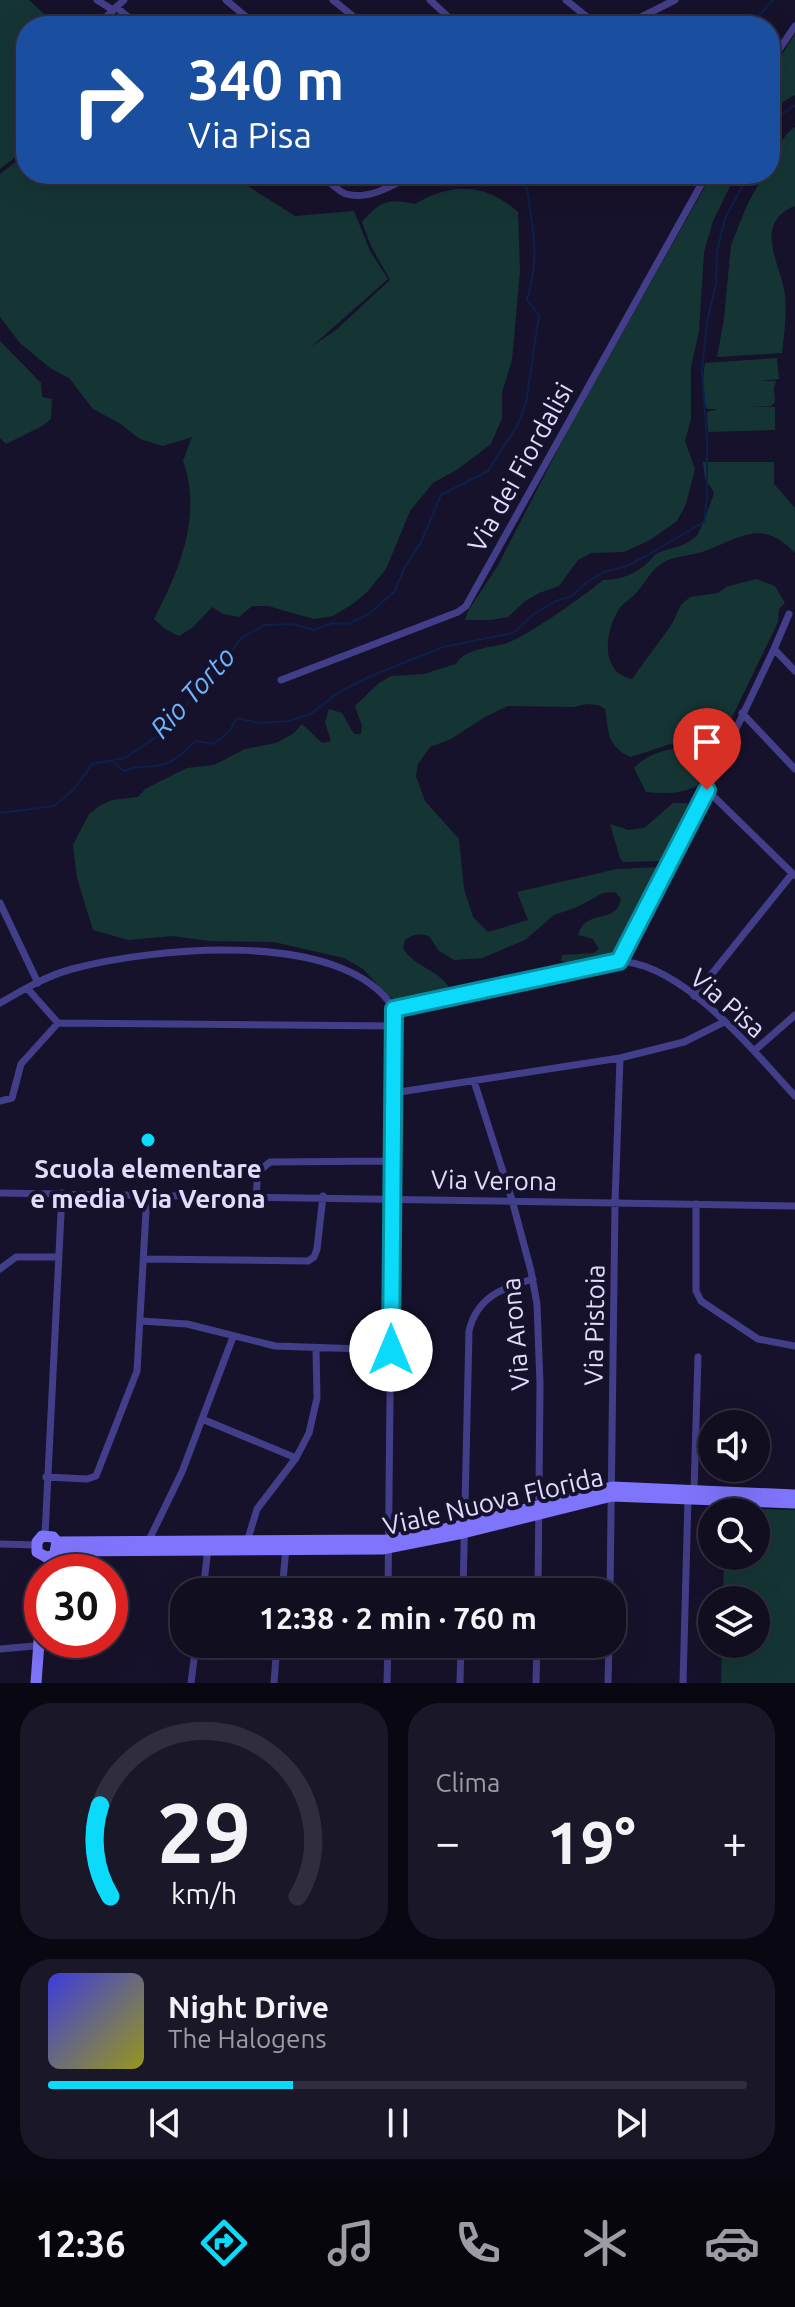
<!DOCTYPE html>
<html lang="it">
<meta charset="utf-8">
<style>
body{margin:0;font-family:Ubuntu,sans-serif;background:#1a1729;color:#f1f3f6;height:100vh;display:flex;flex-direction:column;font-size:30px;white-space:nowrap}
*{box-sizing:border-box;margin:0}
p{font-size:26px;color:#9c9ca5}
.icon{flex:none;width:44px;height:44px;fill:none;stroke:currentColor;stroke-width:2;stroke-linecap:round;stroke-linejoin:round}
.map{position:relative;height:1683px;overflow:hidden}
.details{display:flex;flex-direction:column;gap:20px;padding:20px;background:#090812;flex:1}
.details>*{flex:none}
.guide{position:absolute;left:16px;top:16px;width:764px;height:168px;border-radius:32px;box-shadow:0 8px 32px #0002,0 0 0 2px #302e3e;background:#1a4fa0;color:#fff;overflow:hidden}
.buttons{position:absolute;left:698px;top:1410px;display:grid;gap:16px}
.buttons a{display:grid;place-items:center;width:72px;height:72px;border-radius:50%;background:#110e20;box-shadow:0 8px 32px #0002,0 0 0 2px #302e3e;font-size:40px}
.speed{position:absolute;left:24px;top:1554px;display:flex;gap:16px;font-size:40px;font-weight:700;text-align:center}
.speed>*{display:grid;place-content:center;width:104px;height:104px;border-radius:50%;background:#110e20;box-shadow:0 8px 32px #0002,0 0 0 2px #302e3e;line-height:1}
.speed .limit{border:12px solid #d22;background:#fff;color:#111}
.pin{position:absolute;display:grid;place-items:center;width:68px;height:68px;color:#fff;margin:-82px -34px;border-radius:50% 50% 50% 0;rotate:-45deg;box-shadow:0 0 8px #0007}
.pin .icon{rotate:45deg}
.me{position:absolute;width:88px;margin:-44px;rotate:0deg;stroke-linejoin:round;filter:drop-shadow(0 0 6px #0008)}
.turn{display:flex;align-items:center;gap:28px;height:168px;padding:0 40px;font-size:36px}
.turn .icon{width:104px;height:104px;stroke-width:2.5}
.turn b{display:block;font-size:56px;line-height:68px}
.big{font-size:60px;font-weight:700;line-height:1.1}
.details .card{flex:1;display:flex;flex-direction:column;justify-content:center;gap:12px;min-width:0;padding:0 28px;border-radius:32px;background:#1a1729}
.details .dial{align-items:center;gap:0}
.dial svg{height:208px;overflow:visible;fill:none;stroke:#302e3e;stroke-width:7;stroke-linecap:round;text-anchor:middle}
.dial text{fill:#f1f3f6;stroke:none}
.song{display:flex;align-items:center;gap:24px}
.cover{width:96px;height:96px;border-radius:12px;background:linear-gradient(135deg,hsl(240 70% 55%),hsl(60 70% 35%))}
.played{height:8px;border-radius:4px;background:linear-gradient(90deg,#0cdafa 35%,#302e3e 35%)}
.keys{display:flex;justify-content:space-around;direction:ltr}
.heat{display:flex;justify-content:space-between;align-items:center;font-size:44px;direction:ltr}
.details .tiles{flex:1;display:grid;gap:20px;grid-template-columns:1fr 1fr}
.card:last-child{grid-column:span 2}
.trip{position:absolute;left:170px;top:1578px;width:456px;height:80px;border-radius:32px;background:#110e20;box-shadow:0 8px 32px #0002,0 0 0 2px #302e3e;font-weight:700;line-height:80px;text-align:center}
.menu{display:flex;height:128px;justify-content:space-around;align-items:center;background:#07060d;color:#9c9ca5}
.menu .icon{width:56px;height:56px}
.menu .on{color:#0cdafa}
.menu b{font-size:36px;color:#f1f3f6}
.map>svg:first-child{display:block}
</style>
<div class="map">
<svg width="795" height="1683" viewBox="0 0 795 1683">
<rect width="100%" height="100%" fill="#17122b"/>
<!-- green -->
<path fill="#153535" d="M0,0H29L57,26H26V149L0,169Z
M795,34V95L783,102L770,116V73Z
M795,127V206C751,223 782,266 785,295C787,314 784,334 782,353L717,357L724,319L731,245L747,205L764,174H770C770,159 782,135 795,127Z
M26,154V174H229L295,216L354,211L370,251L388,279L311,347L336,330L390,280L371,246L362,222C380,201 388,198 415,204C451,182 486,183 518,212L520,271L512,360L502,392V418L491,444L458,469L433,483L410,511L386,569L367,592L354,603L333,616L314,619L268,606H252L239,617L223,614L212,607L192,628L179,636L165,629L154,619C179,571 203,515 183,461L192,437L163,446L140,439L119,423L93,409L69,378L50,368L20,343L0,317V174Z
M712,174H736L713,221L704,252L699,331L691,367V419L685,441L695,469L686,504L677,521L650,540L624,552L591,553L578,560L559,586L539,593L525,601L508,617L491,620H465L468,611L497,567L569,428Z
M0,341L41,383L42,397L52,399L51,419L42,426L6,444L0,438Z
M777,358L779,379L760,381H776L774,388L775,402L771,406L752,407H775V430L708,432L707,412L718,409H708L704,405L702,385L705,363Z
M703,462H774V484L795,508V553C761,517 740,539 702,552C689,556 672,556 661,564C651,570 645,583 637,592C632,598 624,602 619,609C605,631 599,672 632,679L672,624L681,605L690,597L718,593L726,587L756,579L775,586L785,603L779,609L778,622L723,736L670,744L631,757C606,746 609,732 605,709L598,705L587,704L574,707L508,706L485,717L451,739L430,747L418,764L416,776L425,801L459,839L464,889L473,917L488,932L528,920L517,892L617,869L659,867L627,929L611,955L595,962L572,964L561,961L562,955L594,953L599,949L593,939L578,935C586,907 616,926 621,899L615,892L603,893L577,907L554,915L525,940L482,958L454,960L438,950L430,937C420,932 414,934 405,940L403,948C414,968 442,970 451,991L422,1000L399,1002L388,996L363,969L344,958L274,942L210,941L172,936L128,940L93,930L77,878L73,845L89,814L101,805L112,800L138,797L145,789L187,768L214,765L245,749L276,743L293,734L302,724L322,743L331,741L325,722L329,709L342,713L354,734H361L362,726L355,706L379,683L391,676L424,674L456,664C465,648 491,648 507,643C526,637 587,594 603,580C619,580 632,575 644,566C649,562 653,556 658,553C672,547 687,547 698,534C701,529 712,500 714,493L705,478Z
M713,744L716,747L697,786C681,794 664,794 646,792L634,768C654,747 685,747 713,744Z
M673,803H686L688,805L660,861L623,862L620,858L610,824L628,830L644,828Z
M725,1508L795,1510V1683H721L722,1644H756V1600H723L724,1556H756V1512H725Z"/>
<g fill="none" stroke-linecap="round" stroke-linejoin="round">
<!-- stream -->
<path stroke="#0c2049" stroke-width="2" d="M749,26L773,0
M770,123L795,105
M111,760L124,771C139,763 154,770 170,762C179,758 188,747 196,741L213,744L229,732L237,718L260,723L289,721L311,714L339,692L371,676L443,647L513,633L534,614L556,601L572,596L586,583L604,572L627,566L646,556L704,522L707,498V440L702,370L707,322L716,284L717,252L725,218L749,174
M0,813L54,806L74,789L92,764L125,758L163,732L223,662L241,638L265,625L292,624L314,630L332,623L348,624L369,614L394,592L405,567L421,542L441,495L488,471L517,426L526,403L539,315L527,300C537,263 536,247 530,210C528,193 529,189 519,174"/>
<!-- street -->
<path stroke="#433e89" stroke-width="7" d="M97,0L113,10
M226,0L257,26
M333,0L365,26
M430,0L458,26
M566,0L598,26
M116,7L139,26
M107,16L124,0
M623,26L675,0
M770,63L795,26
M320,174C328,180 337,191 346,194C369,201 395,184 414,174
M774,649L789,614
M281,680L458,612L466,606L707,174
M742,713L795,769
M707,790L794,875
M0,903L38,983
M619,961L707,790L774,649L795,671
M27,988L58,1023L394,1026
M694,996L792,874
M0,1003C23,990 46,976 72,969C150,948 344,927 394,1009
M754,1051L795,1015
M474,1081L512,1200L531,1271L537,1304L540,1384L538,1592
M393,1093L620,1058L684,1042L724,1022
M0,1101L12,1098L21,1064L58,1023
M0,1193L795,1206
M256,1195L258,1172L270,1162L391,1161
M696,1204V1291L701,1301L758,1339L795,1346
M145,1259L308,1261L314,1257L317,1249L323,1196
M0,1269L16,1257H57
M141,1321L187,1324L275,1346L391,1350
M202,1419L296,1458
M46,1477L87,1479L96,1476L137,1371L147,1193
M45,1535L62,1193
M148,1542L182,1472L233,1337
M247,1542L257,1509L296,1458L309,1433L317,1398L316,1348
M0,1544L36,1545
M203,1592L208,1548
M282,1592L286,1547
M388,1592L394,1009L607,962C675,952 753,1051 795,1096
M463,1592L469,1331C477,1297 502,1288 533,1279
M610,1592L615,1203L620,1058
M0,1649L46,1645
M191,1683L196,1644
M274,1683L277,1644
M387,1683L388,1644
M460,1683L461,1644
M536,1683L537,1644
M608,1683L609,1644
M683,1683L688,1498L694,1490L698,1357"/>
<!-- secondary -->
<path stroke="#7e75fc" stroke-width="11" d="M57,1542L388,1540L464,1525L612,1487L795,1495
M57,1551L382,1549L463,1533L612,1496L795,1503
M51,1572L57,1542L53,1537L42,1536L37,1542V1552L46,1557L53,1556
M36,1683L42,1601"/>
</g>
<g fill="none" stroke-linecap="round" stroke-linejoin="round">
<!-- route casing -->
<g stroke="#088ea2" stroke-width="20">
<path id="route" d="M391,1350L394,1009L619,961L707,790"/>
</g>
<!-- route -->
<use href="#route" stroke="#0cdafa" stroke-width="14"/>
</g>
<!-- markers -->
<circle fill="#0cdafa" stroke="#17122b" stroke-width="3" cx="148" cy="1140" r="8"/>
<g text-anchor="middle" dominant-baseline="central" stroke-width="8" stroke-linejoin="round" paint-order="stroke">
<!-- street labels -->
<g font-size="26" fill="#e1dcfe" stroke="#17122b">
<text transform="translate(520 467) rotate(-61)">Via dei Fiordalisi</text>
<text transform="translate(728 1003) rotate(41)">Via Pisa</text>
<text transform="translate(494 1180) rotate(1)">Via Verona</text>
<text transform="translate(594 1325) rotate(-89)">Via Pistoia</text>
<text transform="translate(515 1334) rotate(-95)">Via Arona</text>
<text transform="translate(493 1501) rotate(-13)">Viale Nuova Florida</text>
</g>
<!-- poi labels -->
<g font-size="26" font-weight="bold" fill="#e1dcfe" stroke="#17122b">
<text x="148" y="1168">Scuola elementare<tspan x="148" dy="30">e media Via Verona</tspan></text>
</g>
<!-- water labels -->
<g font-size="28" font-style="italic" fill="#6cb4fc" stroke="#17122b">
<text transform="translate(192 692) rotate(-48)">Rio Torto</text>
</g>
</g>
</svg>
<div class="buttons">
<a><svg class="icon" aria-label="sound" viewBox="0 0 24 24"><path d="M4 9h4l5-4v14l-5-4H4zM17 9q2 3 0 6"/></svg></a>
<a><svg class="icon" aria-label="search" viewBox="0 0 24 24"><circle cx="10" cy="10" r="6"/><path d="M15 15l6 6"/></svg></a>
<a><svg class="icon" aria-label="layers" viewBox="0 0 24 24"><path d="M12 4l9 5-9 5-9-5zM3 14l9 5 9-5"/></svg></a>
</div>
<div class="speed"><div class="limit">30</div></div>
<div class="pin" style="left:707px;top:790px;background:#d93025"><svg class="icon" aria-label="arrive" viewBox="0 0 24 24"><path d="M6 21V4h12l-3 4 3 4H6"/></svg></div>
<svg class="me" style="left:391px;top:1350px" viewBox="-20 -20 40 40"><circle r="19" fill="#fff"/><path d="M0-13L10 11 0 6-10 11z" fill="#0cdafa"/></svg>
<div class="trip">12:38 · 2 min · 760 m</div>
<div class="guide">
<div class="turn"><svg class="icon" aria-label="right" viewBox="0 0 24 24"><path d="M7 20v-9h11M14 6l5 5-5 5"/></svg><div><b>340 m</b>Via Pisa</div></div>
</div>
</div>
<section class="details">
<div class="tiles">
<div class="card dial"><svg viewBox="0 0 100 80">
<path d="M14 69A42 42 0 1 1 86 69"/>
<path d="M14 69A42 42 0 0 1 10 34" stroke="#0cdafa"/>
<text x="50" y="56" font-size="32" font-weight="700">29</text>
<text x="50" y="72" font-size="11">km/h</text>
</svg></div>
<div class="card"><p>Clima</p>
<div class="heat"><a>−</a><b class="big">19°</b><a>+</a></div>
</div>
<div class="card">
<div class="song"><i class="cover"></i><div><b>Night Drive</b><p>The Halogens</p></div></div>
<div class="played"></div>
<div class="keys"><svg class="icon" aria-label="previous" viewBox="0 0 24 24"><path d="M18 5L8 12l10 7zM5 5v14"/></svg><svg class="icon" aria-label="pause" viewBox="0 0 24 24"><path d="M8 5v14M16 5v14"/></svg><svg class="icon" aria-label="next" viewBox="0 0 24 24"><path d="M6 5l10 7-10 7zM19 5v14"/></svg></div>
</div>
</div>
</section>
<nav class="menu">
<b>12:36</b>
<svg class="icon on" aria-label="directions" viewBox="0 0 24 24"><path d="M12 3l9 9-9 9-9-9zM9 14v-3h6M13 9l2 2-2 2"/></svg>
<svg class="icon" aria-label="music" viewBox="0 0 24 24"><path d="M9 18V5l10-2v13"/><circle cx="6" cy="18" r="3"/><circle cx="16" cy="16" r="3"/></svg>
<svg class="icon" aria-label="phone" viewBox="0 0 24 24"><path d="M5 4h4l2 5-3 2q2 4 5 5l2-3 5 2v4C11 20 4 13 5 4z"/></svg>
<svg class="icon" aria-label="climate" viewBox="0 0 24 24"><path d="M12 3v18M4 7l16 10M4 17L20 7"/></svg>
<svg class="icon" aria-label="car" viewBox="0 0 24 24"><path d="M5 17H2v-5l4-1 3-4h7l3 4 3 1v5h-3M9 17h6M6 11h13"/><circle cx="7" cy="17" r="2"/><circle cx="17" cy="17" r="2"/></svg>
</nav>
